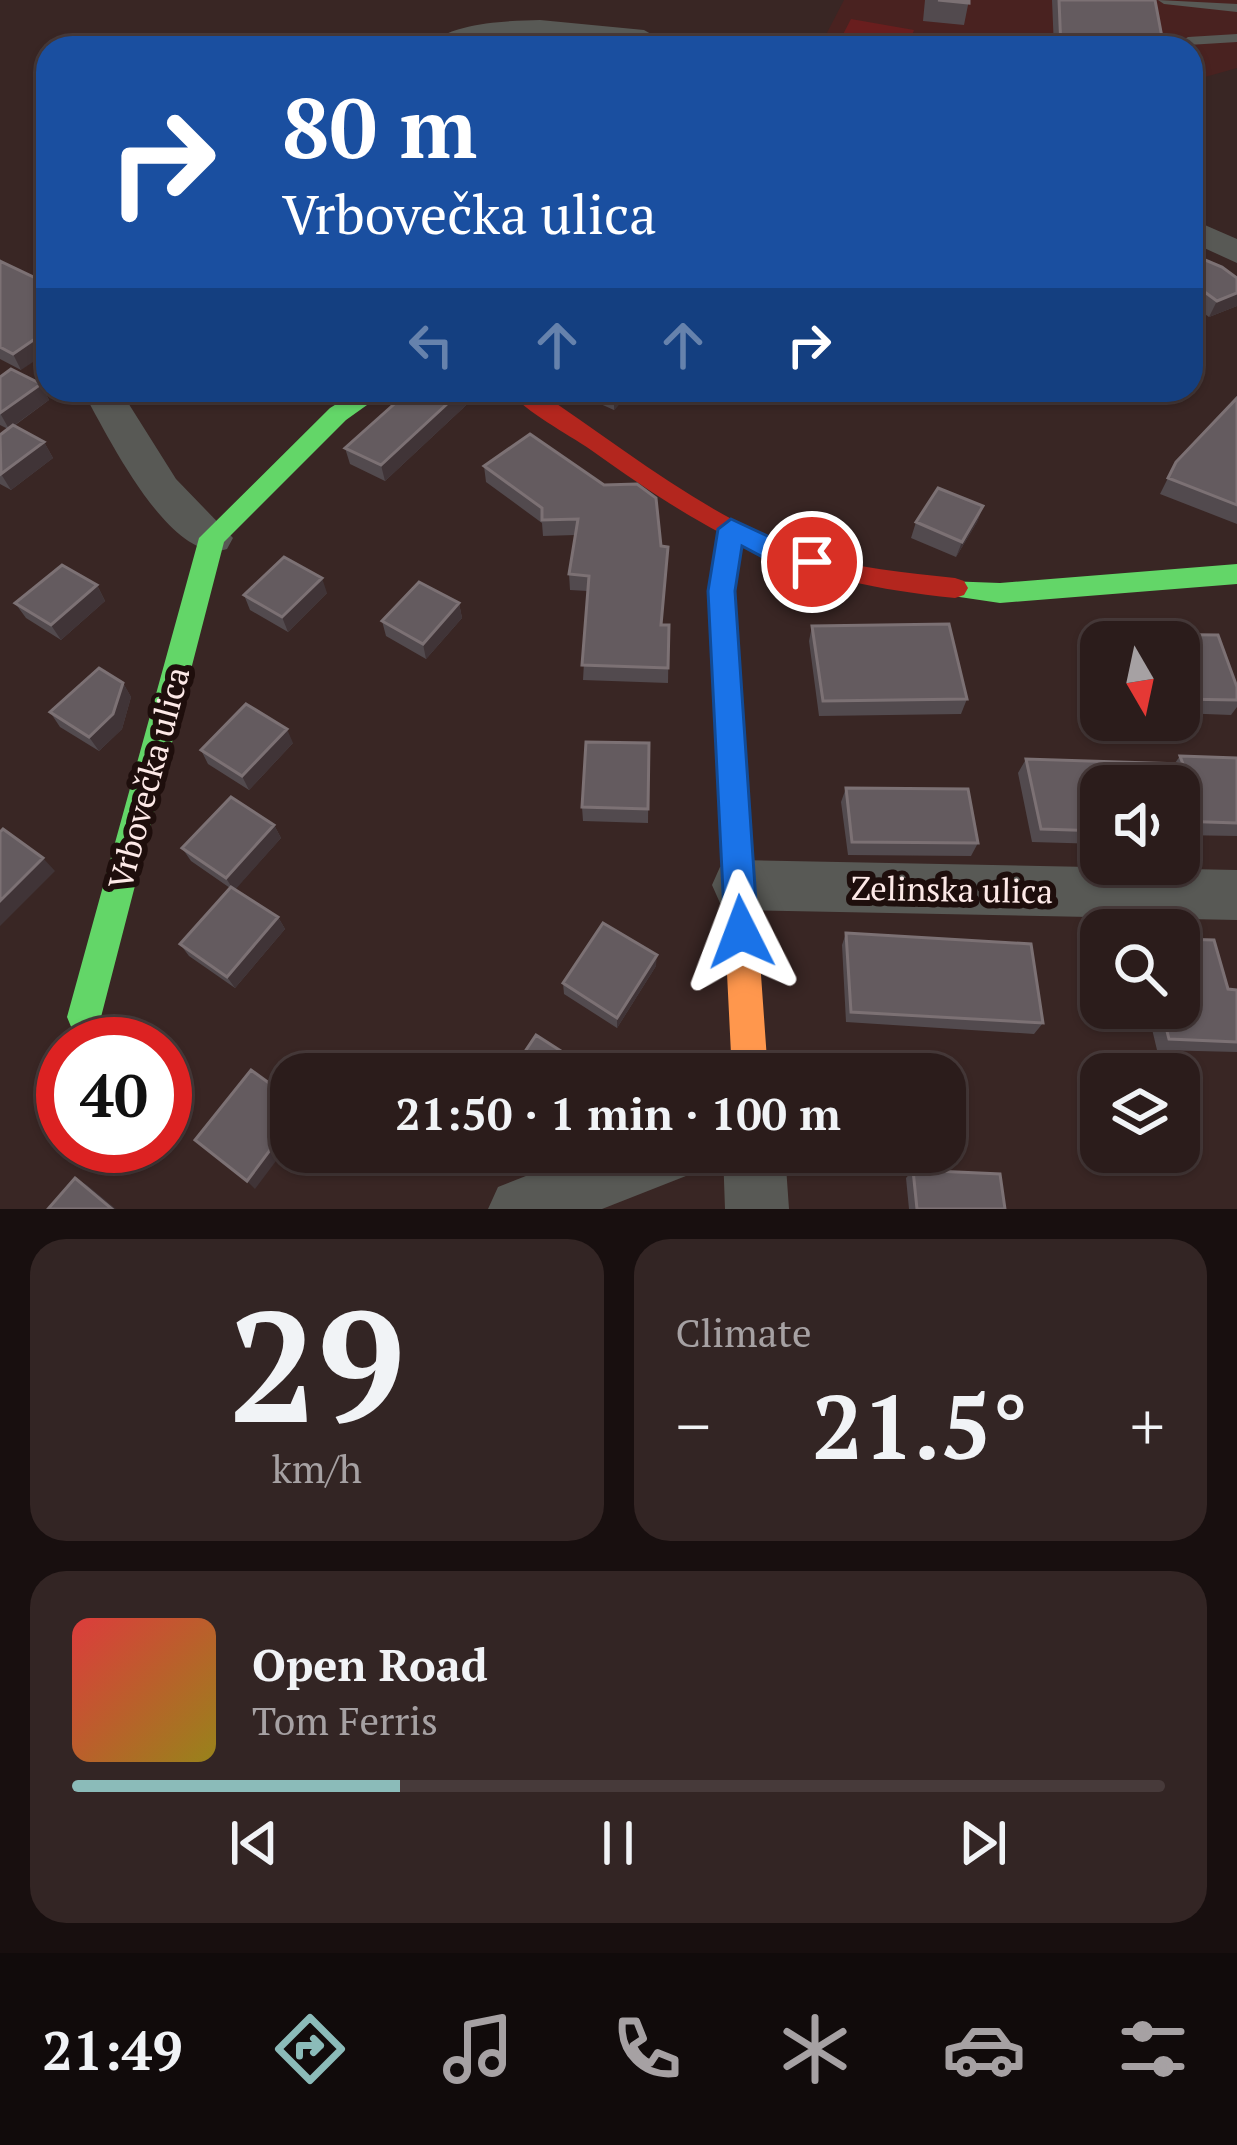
<!DOCTYPE html>
<meta charset="utf-8">
<style>
body{margin:0;font-family:"PT Serif",serif;background:#332524;color:#f1f3f6;height:100vh;display:flex;flex-direction:column;font-size:45px;white-space:nowrap}
*{box-sizing:border-box;margin:0}
p{font-size:39px;color:#a6a1a3}
.icon{flex:none;width:66px;height:66px;fill:none;stroke:currentColor;stroke-width:2;stroke-linecap:round;stroke-linejoin:round}
.map{position:relative;height:1209px;overflow:hidden}
.side{display:flex;flex-direction:column;gap:30px;padding:30px;background:#180f0f;flex:1}
.side>*{flex:none}
.hud{position:absolute;left:36px;top:36px;width:1167px;height:366px;border-radius:36px;box-shadow:0 3px 9px #0004,0 0 0 3px #473a3a;background:#1a4fa0;color:#fff;overflow:hidden}
.needle{width:78px;rotate:171deg}
.fabs{position:absolute;left:1080px;top:621px;display:grid;gap:24px}
.fabs a{display:grid;place-items:center;width:120px;height:120px;border-radius:24px;background:#2b1c1b;box-shadow:0 3px 9px #0004,0 0 0 3px #473a3a;font-size:60px}
.speed{position:absolute;left:36px;top:1017px;display:flex;gap:24px;font-size:60px;font-weight:700;text-align:center}
.speed>*{display:grid;place-content:center;width:156px;height:156px;border-radius:50%;background:#2b1c1b;box-shadow:0 3px 9px #0004,0 0 0 3px #473a3a;line-height:1}
.speed .limit{border:18px solid #d22;background:#fff;color:#111}
.pin{position:absolute;display:grid;place-items:center;width:102px;height:102px;color:#fff;margin:-51px;border:6px solid #fff;border-radius:50%;box-shadow:0 3px 12px #0007}
.me{position:absolute;width:132px;margin:-66px;rotate:357deg;stroke-linejoin:round;filter:drop-shadow(0 0 9px #0008)}
.turn{display:flex;align-items:center;gap:42px;height:252px;padding:0 48px;font-size:54px}
.turn .icon{width:156px;height:156px;stroke-width:2.5}
.turn b{display:block;font-size:84px;line-height:102px}
.lanes{display:flex;align-items:center;height:114px;padding:0 48px;background:#0003;justify-content:center;gap:60px;direction:ltr}
.lanes .off{opacity:.35}
.big{font-size:90px;font-weight:700;line-height:1.1}
.side .card{flex:1;display:flex;flex-direction:column;justify-content:center;gap:18px;min-width:0;padding:0 42px;border-radius:36px;background:#332524}
.side .dial{align-items:center;gap:0}
.dial b{font-size:156px;line-height:1}
.song{display:flex;align-items:center;gap:36px}
.cover{width:144px;height:144px;border-radius:18px;background:linear-gradient(135deg,hsl(0 70% 55%),hsl(50 70% 35%))}
.played{height:12px;border-radius:6px;background:linear-gradient(90deg,#8bbbb9 30%,#473a3a 30%)}
.keys{display:flex;justify-content:space-around;direction:ltr}
.heat{display:flex;justify-content:space-between;align-items:center;font-size:66px;direction:ltr}
.side .tiles{flex:1;display:grid;gap:30px;grid-template-columns:1fr 1fr}
.card:last-child{grid-column:span 2}
.trip{position:absolute;left:270px;top:1053px;width:696px;height:120px;border-radius:36px;background:#2b1c1b;box-shadow:0 3px 9px #0004,0 0 0 3px #473a3a;font-weight:700;line-height:120px;text-align:center}
.dock{display:flex;height:192px;justify-content:space-around;align-items:center;background:#110b0b;color:#a6a1a3}
.dock .icon{width:84px;height:84px}
.dock .selected{color:#8bbbb9}
.dock b{font-size:54px;color:#f1f3f6}
.map>svg:first-child{display:block}
</style>
<div class="map">
<svg width="1237" height="1209" viewBox="0 0 1237 1209">
<rect width="100%" height="100%" fill="#392624"/>
<!-- built -->
<path fill="#492220" d="M844,0H1237V68L1191,81V48H819Z"/>
<!-- green -->
<path fill="#691e1e" d="M851,19L914,30L907,48H836Z"/>
<g fill="none" stroke-linecap="round" stroke-linejoin="round">
<!-- lane -->
<path fill="#585955" fill-rule="evenodd" d="M1158,0L1237,4V12L1164,4Z
M1237,34V42L1188,45L1182,41L1188,37Z"/>
<!-- street -->
<path fill="#585955" fill-rule="evenodd" d="M540,20L644,30L658,38L644,46C603,41 561,35 520,37C487,38 458,48 425,48C450,22 505,21 540,20Z
M1191,219L1237,239V263L1191,242Z
M82,390H120L176,479L233,538L227,549C170,567 106,432 82,390Z
M739,860L1237,870V920L739,910L720,903L712,885L720,867Z
M587,1152H700L691,1174L602,1209H488L498,1187Z
M723,1152H785L789,1209H725Z"/>
<!-- fast -->
<path fill="#63d668" fill-rule="evenodd" d="M359,390H388L346,420L224,542L101,1017L96,1029L84,1034L72,1029L67,1017L199,538L330,408Z
M1237,564V584L1000,603L946,595L942,588L946,581L1000,583Z"/>
<!-- slow -->
<path fill="#ff974d" fill-rule="evenodd" d="M731,519L744,529L734,591L768,1074H732L708,591L718,529Z"/>
<!-- jam -->
<path fill="#b3261e" fill-rule="evenodd" d="M508,390H536C623,447 708,519 808,553C855,568 906,573 955,578L964,581L968,588L964,595L955,598C795,582 720,542 591,450C565,432 528,414 508,390Z"/>
</g>
<!-- wall -->
<path fill="#524a4e" d="M925,0H969L964,25L923,21Z
M1052,0H1155L1164,48H1054Z
M1191,254L1237,278V306L1209,317L1191,304Z
M0,261L21,370L0,359Z
M0,377L41,384L49,400L14,426L44,442L53,458L11,490L0,484V435L8,429L0,425Z
M253,390H290L277,401Z
M410,390H476L477,395L385,481L350,464L345,448Z
M578,390H632L614,410L578,394Z
M1237,398V524L1160,494L1176,462Z
M530,434L662,625H669L668,683L583,680L588,591L570,590L569,574L575,535L543,536L542,523L486,482L484,466Z
M983,506L977,522L956,557L911,538L916,522Z
M97,585L105,601L61,640L26,618L15,603Z
M327,593L288,632L250,610L244,595Z
M459,603L462,618L426,659L386,636L382,621Z
M812,626L967,699L961,714L819,716L809,641Z
M1123,634L1218,635L1237,687V707L1231,715L1179,713V642H1118Z
M123,683L131,697L122,729L99,751L60,727L50,712Z
M293,743L249,790L208,764L201,750Z
M649,743L648,823L583,821L582,807Z
M1180,756L1237,758V836L1179,835V786H1101V844L1032,842L1018,773L1026,759L1175,763Z
M846,788L978,843L971,856L848,855L841,802Z
M274,825L281,838L235,889L278,917L285,929L235,988L189,956L180,944L230,888L191,861L182,848Z
M846,933L1043,1023L1034,1034L846,1022L842,945Z
M656,966L617,1028L564,994L563,983Z
M1228,989L1237,990V1052L1157,1050L1147,1008H1179Z
M913,1170L1005,1209H909L906,1178Z"/>
<!-- shaded-wall -->
<path fill="#403437" d="M1237,293V306L1209,317L1217,301Z
M48,330V352L21,370L13,354Z
M41,384L49,400L9,429L0,413Z
M273,390H290L277,401Z
M462,390H476L477,395L385,481L381,465Z
M617,390H632L614,410V394Z
M44,442L53,458L11,490L1,474Z
M983,506L977,522L956,557L962,542Z
M322,578L327,593L288,632L282,617Z
M97,585L105,601L61,640L51,625Z
M459,603L462,618L426,659L423,644Z
M123,683L131,697L122,729L99,751L89,737Z
M287,729L293,743L249,790L242,776Z
M274,825L281,838L234,891L226,878Z
M43,858L55,871L0,926V901Z
M278,917L285,929L235,988L227,977Z
M657,955L656,966L617,1028V1018Z
M291,1122V1141L255,1189L247,1181Z
M75,1178L87,1185L116,1209H112Z"/>
<!-- building -->
<path fill="#645b5f" stroke="#7c7174" stroke-width="3" d="M938,0H969V3Z
M1059,0H1155L1164,48H1061Z
M1191,254L1222,267L1237,278V293L1217,301L1191,282Z
M0,261L48,284V330L13,354L0,347Z
M11,369L41,384L0,413V377Z
M410,390H462L381,465L345,448Z
M1237,398V505L1168,478L1176,462Z
M13,425L44,442L1,474L0,435Z
M530,434L604,485L637,484L656,498L661,546L668,547L661,625H669L668,668L582,665L589,576L569,574L578,519L542,520V508L484,466Z
M938,488L983,506L962,542L916,522Z
M284,557L322,578L282,617L244,595Z
M62,565L97,585L51,625L15,603Z
M419,582L459,603L423,644L382,621Z
M949,624L967,699L823,701L812,626Z
M1123,634L1218,635L1237,687V700L1179,699V642H1126Z
M99,668L123,683L113,714L89,737L50,712Z
M246,704L287,729L242,776L201,750Z
M586,742L649,743L648,809L582,807Z
M1180,756L1237,758V823L1179,821V786H1101V831L1041,829L1026,759L1183,764Z
M846,788L968,789L978,843L852,842Z
M231,797L274,825L226,878L182,848Z
M3,829L43,858L0,901V832Z
M231,887L278,917L227,977L180,944Z
M603,923L657,955L617,1018L563,983Z
M846,933L1031,944L1043,1023L851,1012Z
M1179,939L1214,940L1228,989L1237,990V1042L1169,1039L1161,1008H1179Z
M536,1035L592,1071L590,1074H510Z
M251,1070L291,1099V1122L247,1181L195,1140Z
M913,1170L1000,1174L1005,1209H917Z
M75,1178L112,1209H48Z"/>
<!-- route -->
<path fill="#1a73e8" stroke="#114b97" stroke-width="3" d="M731,519L787,545L821,555L825,562L812,572L770,561L742,546L735,591L758,932L753,943L741,948L730,943L725,932L708,591L718,529Z"/>
<g text-anchor="middle" dominant-baseline="central" stroke-width="12" stroke-linejoin="round" paint-order="stroke">
<!-- street labels -->
<g font-size="33" fill="#fde9e7" stroke="#1e0e0c">
<text transform="translate(148 778) rotate(-75)">Vrbovečka ulica</text>
<text transform="translate(952 889) rotate(1)">Zelinska ulica</text>
</g>
</g>
</svg>
<div class="fabs">
<a><svg class="needle" viewBox="-14 -14 28 28"><path d="M0-13l5 13h-10z" fill="#e53935"/><path d="M0 13l5-13h-10z" fill="#a6a1a3"/></svg></a>
<a><svg class="icon" aria-label="sound" viewBox="0 0 24 24"><path d="M4 9h4l5-4v14l-5-4H4zM17 9q2 3 0 6"/></svg></a>
<a><svg class="icon" aria-label="search" viewBox="0 0 24 24"><circle cx="10" cy="10" r="6"/><path d="M15 15l6 6"/></svg></a>
<a><svg class="icon" aria-label="layers" viewBox="0 0 24 24"><path d="M12 4l9 5-9 5-9-5zM3 14l9 5 9-5"/></svg></a>
</div>
<div class="speed"><div class="limit">40</div></div>
<div class="pin" style="left:812px;top:562px;background:#d93025"><svg class="icon" aria-label="arrive" viewBox="0 0 24 24"><path d="M6 21V4h12l-3 4 3 4H6"/></svg></div>
<svg class="me" style="left:741px;top:932px" viewBox="-20 -20 40 40"><path d="M0-17L14 15 0 8-14 15z" fill="#1a73e8" stroke="#fff" stroke-width="4"/></svg>
<div class="trip">21:50 · 1 min · 100 m</div>
<div class="hud">
<div class="turn"><svg class="icon" aria-label="right" viewBox="0 0 24 24"><path d="M7 20v-9h11M14 6l5 5-5 5"/></svg><div><b>80 m</b>Vrbovečka ulica</div></div>
<div class="lanes"><svg class="icon off" aria-label="left" viewBox="0 0 24 24"><path d="M17 20v-9H6M10 6l-5 5 5 5"/></svg><svg class="icon off" aria-label="ahead" viewBox="0 0 24 24"><path d="M12 20V5M6 11l6-6 6 6"/></svg><svg class="icon off" aria-label="ahead" viewBox="0 0 24 24"><path d="M12 20V5M6 11l6-6 6 6"/></svg><svg class="icon" aria-label="right" viewBox="0 0 24 24"><path d="M7 20v-9h11M14 6l5 5-5 5"/></svg></div>
</div>
</div>
<section class="side">
<div class="tiles">
<div class="card dial"><b>29</b><p>km/h</p></div>
<div class="card"><p>Climate</p>
<div class="heat"><a>−</a><b class="big">21.5°</b><a>+</a></div>
</div>
<div class="card">
<div class="song"><i class="cover"></i><div><b>Open Road</b><p>Tom Ferris</p></div></div>
<div class="played"></div>
<div class="keys"><svg class="icon" aria-label="previous" viewBox="0 0 24 24"><path d="M18 5L8 12l10 7zM5 5v14"/></svg><svg class="icon" aria-label="pause" viewBox="0 0 24 24"><path d="M8 5v14M16 5v14"/></svg><svg class="icon" aria-label="next" viewBox="0 0 24 24"><path d="M6 5l10 7-10 7zM19 5v14"/></svg></div>
</div>
</div>
</section>
<nav class="dock">
<b>21:49</b>
<svg class="icon selected" aria-label="directions" viewBox="0 0 24 24"><path d="M12 3l9 9-9 9-9-9zM9 14v-3h6M13 9l2 2-2 2"/></svg>
<svg class="icon" aria-label="music" viewBox="0 0 24 24"><path d="M9 18V5l10-2v13"/><circle cx="6" cy="18" r="3"/><circle cx="16" cy="16" r="3"/></svg>
<svg class="icon" aria-label="phone" viewBox="0 0 24 24"><path d="M5 4h4l2 5-3 2q2 4 5 5l2-3 5 2v4C11 20 4 13 5 4z"/></svg>
<svg class="icon" aria-label="climate" viewBox="0 0 24 24"><path d="M12 3v18M4 7l16 10M4 17L20 7"/></svg>
<svg class="icon" aria-label="car" viewBox="0 0 24 24"><path d="M5 17H2v-5l4-1 3-4h7l3 4 3 1v5h-3M9 17h6M6 11h13"/><circle cx="7" cy="17" r="2"/><circle cx="17" cy="17" r="2"/></svg>
<svg class="icon" aria-label="filters" viewBox="0 0 24 24"><path d="M4 7h16M4 17h16"/><circle cx="9" cy="7" r="2"/><circle cx="15" cy="17" r="2"/></svg>
</nav>
